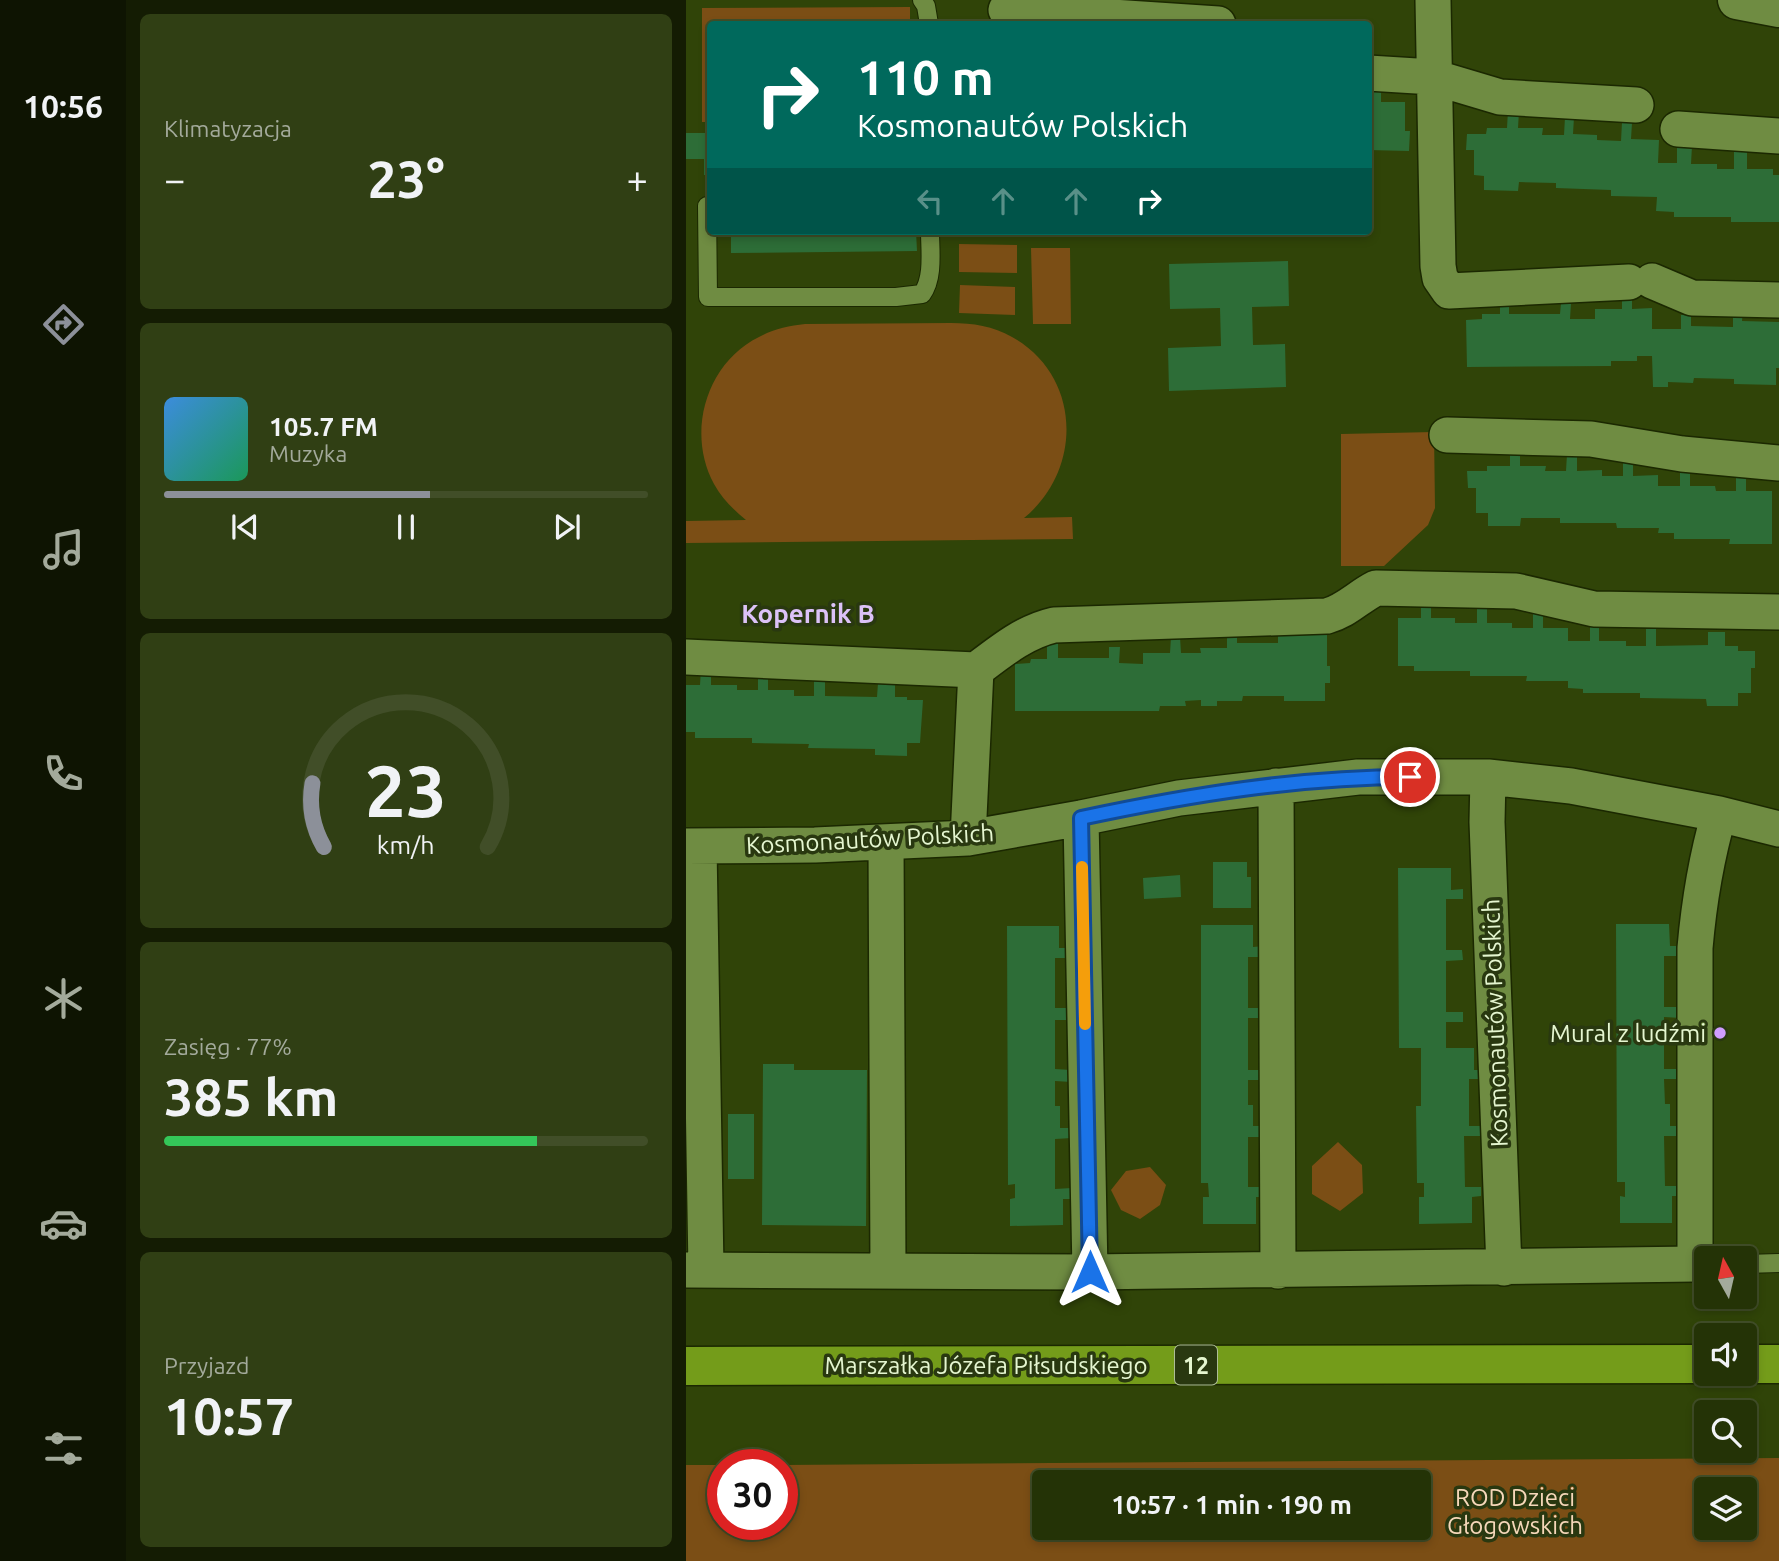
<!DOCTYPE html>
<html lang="pl">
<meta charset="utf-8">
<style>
body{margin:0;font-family:Ubuntu,sans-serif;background:#303f14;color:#f1f3f6;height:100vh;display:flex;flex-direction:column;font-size:26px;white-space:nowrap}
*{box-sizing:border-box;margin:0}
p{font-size:23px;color:#a3aa9b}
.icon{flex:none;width:38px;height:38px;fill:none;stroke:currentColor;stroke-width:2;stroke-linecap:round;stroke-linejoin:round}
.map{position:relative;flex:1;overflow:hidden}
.panel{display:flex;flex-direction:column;gap:14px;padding:14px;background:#141c03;width:560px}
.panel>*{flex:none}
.hud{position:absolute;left:21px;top:21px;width:665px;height:214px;border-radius:7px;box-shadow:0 4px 10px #0003,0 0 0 2px #414e28;background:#00695c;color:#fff;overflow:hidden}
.needle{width:46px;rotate:352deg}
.fabs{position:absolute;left:1008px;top:1246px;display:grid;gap:14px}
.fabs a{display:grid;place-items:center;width:63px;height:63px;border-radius:7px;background:#243306;box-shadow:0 4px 10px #0003,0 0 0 2px #414e28;font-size:35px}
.speed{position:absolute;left:21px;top:1449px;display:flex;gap:14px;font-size:35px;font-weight:700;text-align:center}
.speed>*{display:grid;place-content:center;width:91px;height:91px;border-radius:50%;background:#243306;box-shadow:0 4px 10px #0003,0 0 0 2px #414e28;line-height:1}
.speed .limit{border:10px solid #d22;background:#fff;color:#111}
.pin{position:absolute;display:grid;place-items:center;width:60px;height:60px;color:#fff;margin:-30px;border:4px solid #fff;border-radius:50%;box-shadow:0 2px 7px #0007}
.me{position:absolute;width:77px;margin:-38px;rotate:0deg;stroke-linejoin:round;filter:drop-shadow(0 0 5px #0008)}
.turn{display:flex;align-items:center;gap:24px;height:147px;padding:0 35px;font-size:32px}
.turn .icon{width:91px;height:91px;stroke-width:2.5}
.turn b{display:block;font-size:49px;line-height:60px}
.lanes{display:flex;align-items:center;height:66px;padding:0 35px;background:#0003;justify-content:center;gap:35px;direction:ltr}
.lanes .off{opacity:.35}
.big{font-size:52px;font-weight:600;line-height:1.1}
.panel .card{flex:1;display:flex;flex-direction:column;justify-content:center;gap:10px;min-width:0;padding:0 24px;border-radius:10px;background:#303f14}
.panel .dial{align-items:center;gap:0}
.dial svg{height:182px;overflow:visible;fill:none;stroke:#414e28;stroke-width:7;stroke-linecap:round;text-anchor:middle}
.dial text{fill:#f1f3f6;stroke:none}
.song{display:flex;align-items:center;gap:21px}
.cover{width:84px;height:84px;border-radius:10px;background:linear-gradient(135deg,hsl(210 70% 55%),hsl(150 70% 35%))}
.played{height:7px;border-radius:4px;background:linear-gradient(90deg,#8c9099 55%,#414e28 55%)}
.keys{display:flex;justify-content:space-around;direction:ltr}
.heat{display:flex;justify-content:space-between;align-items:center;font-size:38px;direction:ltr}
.charge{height:10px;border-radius:5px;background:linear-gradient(90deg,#34c759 77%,#414e28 0)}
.trip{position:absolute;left:346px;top:1470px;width:399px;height:70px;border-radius:7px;background:#243306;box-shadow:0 4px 10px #0003,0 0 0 2px #414e28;font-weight:600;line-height:70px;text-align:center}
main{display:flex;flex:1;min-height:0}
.menu{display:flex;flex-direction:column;width:126px;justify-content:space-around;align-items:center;background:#0e1402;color:#a3aa9b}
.menu .icon{width:49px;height:49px}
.menu .selected{color:#8c9099}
.menu b{font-size:32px;color:#f1f3f6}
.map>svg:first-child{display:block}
</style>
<main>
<nav class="menu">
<b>10:56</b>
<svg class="icon selected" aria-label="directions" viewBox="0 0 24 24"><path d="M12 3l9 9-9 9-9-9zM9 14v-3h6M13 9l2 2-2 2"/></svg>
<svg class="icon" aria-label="music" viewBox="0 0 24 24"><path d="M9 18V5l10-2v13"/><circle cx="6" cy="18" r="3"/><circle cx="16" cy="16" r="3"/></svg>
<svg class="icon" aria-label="phone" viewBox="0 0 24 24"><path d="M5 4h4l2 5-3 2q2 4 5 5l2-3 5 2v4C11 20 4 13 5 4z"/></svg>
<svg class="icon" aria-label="climate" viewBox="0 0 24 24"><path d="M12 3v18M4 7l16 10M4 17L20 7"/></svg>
<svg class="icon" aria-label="car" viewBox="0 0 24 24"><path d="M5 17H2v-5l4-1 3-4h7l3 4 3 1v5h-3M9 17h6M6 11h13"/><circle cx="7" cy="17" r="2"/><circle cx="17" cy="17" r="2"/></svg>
<svg class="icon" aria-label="filters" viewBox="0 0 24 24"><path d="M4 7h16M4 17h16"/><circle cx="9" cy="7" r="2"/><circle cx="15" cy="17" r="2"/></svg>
</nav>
<section class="panel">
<div class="card"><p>Klimatyzacja</p>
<div class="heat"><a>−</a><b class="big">23°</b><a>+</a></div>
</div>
<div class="card">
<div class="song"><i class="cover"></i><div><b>105.7 FM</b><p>Muzyka</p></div></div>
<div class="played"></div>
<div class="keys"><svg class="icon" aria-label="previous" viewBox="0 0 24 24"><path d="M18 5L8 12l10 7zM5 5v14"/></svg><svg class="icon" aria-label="pause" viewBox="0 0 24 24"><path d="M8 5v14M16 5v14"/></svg><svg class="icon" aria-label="next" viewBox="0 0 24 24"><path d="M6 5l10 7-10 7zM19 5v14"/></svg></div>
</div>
<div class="card dial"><svg viewBox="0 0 100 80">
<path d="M14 69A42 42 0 1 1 86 69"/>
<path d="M14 69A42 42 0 0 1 9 41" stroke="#8c9099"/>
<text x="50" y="56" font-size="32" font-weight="700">23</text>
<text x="50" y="72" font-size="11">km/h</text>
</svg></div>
<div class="card"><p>Zasięg · 77%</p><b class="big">385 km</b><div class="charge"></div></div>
<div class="card"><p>Przyjazd</p><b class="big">10:57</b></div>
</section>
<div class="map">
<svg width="1093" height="1561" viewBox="0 0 1093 1561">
<rect width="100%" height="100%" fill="#304408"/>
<!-- green -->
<path fill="#7b4e15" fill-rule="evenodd" d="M224,7V24H24V122H16V8Z
M273,244L331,245V273L273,272Z
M345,248H384L385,324H347Z
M274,285L329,287V315L273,313Z
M265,323C287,323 307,326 326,337C396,376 397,470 338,518L386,517L387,539L0,543V521L60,520C48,510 36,499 28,484C0,433 20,363 73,337C87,329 103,326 119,324Z
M748,432L749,508L742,525L698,566H655V434Z
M652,1142L676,1165L677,1193L654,1211L626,1194V1166Z
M464,1167L480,1185L474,1205L454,1219L435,1210L425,1190L440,1171Z
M1093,1458V1561H0V1465H37V1524H96V1465ZM359,1482H733V1528H359ZM1020,1489H1059V1528H1020Z"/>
<!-- building -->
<path fill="#2d6d37" d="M684,83H695V102H719V131H724L723,151L682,150Z
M822,110L833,111L832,128H857L856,135H878L879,117H888L887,134L911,135V140L935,141L936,122L946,123L945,139L973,140L972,163H991V146H1006L1005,164H1031V169H1048V152H1061V169H1087V175H1093V222H1045V217H988V212L970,211L971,197L925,196V190L870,188V183L833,182L832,191L798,190V176L788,175V150H780L781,134H800L801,128H821Z
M0,133H24V175H18V159H0Z
M45,231H230L231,251L45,253Z
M602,261L603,306L566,307L567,345L599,344L600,387L483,391L482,348L535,346L534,308L484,309L483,264Z
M936,292H946V309L966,308V329H995V315H1005V326L1047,327V310H1057L1056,321L1093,322V368H1090V385L1048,384V379L1008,378L1007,383L982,382V387H967L966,356H951V361H925V366L781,367L780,320L796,319V314H814V298H823V314H874L875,303H885L884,319H909V309H936Z
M824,449H834V466H860L859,471H880L881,454H891V471L916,470V476H937V459H947V476L972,475V486H994V469H1004V486H1029L1030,491H1050V475L1060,474V491H1086V544H1043L1044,539H988V533H972L973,528H931L930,523H874V518H835L834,526H802V513H790V488H782L781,471H801V466H824Z
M735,602H745V618H769V623H791V607H801V623H826V628H847V611H857V628H882V641H904V625L913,624V641H940V646H960V629H970V646L1022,645V632H1039V646H1052V651H1069V668H1065V693H1052V706H1021L1020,699L954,698V693H897V689L882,688V681H840L841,676H784V671H728V666H712V618H735Z
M592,626H602V635H641V666H644V683H639V701H598V696H557L556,701H531V706H515V700L499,701L500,706H474L473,711H329V664L344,663L345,659H361V642H372V658H423V647H434L433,663L457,664V653H484L485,637H494L495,653H515L514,648H541V632L551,631V643H592Z
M15,669H25V685H51V690H72V673L82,674V690H108V696H128V679L139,678V696L191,697L192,683H209V697H221V700H237L234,743H221V756L189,755V749L122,748L123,744L66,743V738H9V732H0V685H14Z
M527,862H561V877H565V908H527Z
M712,868H765V890L777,889V899H760V950H776L777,960L760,961V1012H777V1022H760V1048H788V1070H800V1079H783V1126H795V1136H778L779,1187H795V1196L786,1197V1223L733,1224V1197H738V1183H731L730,1106H735V1048H713Z
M494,875L495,897L458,899L457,878Z
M930,924H983L984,946H995V956H978V1007H994L995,1018L978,1017V1069H995V1079H978L979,1104H984V1126H995V1136H978L979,1186H995V1196H986V1223H934V1196L939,1197V1182H931Z
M515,925H567V947L578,946V957H562V1008H578V1018H562V1070H578V1080H562V1105H567V1126H578V1137H562V1187H579V1197H570V1224H517V1197H523L522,1183H515Z
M321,926H373V948H385V958H369V1008H385V1020H369V1069L385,1070V1082L369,1081V1106H374V1128H386V1138L369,1139V1189L386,1188V1199H377V1225L324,1226V1199L329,1198V1184L322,1185Z
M77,1064H108V1070H181L180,1226L76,1225Z
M42,1114H68V1179H42Z"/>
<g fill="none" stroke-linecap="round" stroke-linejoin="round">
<!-- service casing -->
<g stroke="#1b2801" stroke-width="20">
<path id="service" d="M236,0L240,6L243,24
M21,206L22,297H210L236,294C248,278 244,250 244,231
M1059,1264L1093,1263"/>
</g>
<!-- minor casing -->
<g stroke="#1b2801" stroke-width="38">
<path id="minor" d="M747,0L752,266L754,278L763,291L943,282
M320,10L532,24
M682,73L747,77L814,97L950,105
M992,129L1093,136
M966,281L1006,298L1093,300
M761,435L905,439L996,454L1093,463
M0,657L290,670C315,651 338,632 368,625L641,616C660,611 672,597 690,588L830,591L908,609L1093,612
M802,777L801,822L818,1268
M590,786L592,1271
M395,818L404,1272
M282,838L290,670
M200,842L202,1271
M0,846L129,845L282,838L395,818L493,798L672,777H802L885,786L1033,814L1093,829
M13,846L20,1270
M0,1270L404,1272L1009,1264V948C1013,902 1020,859 1033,814"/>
</g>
<!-- tertiary casing -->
<g stroke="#1b2801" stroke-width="41">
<path id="tertiary" d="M1051,0L1093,8"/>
</g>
<!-- primary casing -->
<g stroke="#1b2801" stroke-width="41">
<path id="primary" d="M1059,1364H1093
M0,1366L1020,1364"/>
</g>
<!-- service -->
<use href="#service" stroke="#6f8c42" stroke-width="18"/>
<!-- minor -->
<use href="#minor" stroke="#6f8c42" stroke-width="35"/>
<!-- tertiary -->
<use href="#tertiary" stroke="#6f8c42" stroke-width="38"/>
<!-- primary -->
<use href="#primary" stroke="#749c1a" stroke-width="38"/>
</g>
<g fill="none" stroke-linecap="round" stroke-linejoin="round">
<!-- route casing -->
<g stroke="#114b97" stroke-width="18">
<path id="route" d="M404,1272L395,818C503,795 613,777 724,777"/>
</g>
<!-- route -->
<use href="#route" stroke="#1a73e8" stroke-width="12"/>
<!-- slow -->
<path stroke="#f59e0b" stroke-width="12" d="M396,867L399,1024"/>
</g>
<!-- markers -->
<circle fill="#d09dff" stroke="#293810" stroke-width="2.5" cx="1034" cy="1033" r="7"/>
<g text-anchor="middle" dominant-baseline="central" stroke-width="7" stroke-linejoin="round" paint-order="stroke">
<!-- shield labels -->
<rect fill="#293810" stroke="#adbd96" stroke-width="2" x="489" y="1345.5" width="42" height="39" rx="5"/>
<g font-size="23" font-weight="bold" fill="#e5f6d0">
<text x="510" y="1365">12</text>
</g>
<!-- street labels -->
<g font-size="24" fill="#e5f6d0" stroke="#293810">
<text transform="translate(184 839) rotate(-3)">Kosmonautów Polskich</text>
<text transform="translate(809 1023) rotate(-92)">Kosmonautów Polskich</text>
<text x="300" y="1365">Marszałka Józefa Piłsudskiego</text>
</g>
<!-- poi labels -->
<g font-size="24" fill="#e5f6d0" stroke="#293810" text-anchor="end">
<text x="1020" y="1033">Mural z ludźmi</text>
</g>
<!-- park labels -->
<g font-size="24" fill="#f6d7b9" stroke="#293810">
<text x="829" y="1497">ROD Dzieci<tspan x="829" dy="28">Głogowskich</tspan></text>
</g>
<!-- neighbourhood labels -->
<g font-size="26" font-weight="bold" fill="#dcc2f8" stroke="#293810">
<text x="122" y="613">Kopernik B</text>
</g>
</g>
</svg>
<div class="fabs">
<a><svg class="needle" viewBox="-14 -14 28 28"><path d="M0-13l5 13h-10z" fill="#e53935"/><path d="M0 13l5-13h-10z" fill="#a3aa9b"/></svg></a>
<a><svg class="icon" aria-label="sound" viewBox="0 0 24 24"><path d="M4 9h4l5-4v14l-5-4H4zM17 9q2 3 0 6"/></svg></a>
<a><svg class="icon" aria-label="search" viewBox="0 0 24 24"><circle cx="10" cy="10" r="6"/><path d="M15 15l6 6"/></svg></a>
<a><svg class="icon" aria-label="layers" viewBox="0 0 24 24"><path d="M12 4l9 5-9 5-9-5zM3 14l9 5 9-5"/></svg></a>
</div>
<div class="speed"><div class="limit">30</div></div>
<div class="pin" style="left:724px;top:777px;background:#d93025"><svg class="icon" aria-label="arrive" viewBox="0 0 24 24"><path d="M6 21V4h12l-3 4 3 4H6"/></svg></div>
<svg class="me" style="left:404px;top:1272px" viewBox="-20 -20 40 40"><path d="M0-17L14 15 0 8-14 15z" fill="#1a73e8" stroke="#fff" stroke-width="4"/></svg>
<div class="trip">10:57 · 1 min · 190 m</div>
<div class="hud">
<div class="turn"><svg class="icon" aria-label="right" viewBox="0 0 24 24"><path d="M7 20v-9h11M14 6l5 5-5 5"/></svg><div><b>110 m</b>Kosmonautów Polskich</div></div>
<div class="lanes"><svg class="icon off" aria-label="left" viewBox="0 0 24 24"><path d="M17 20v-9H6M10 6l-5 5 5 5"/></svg><svg class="icon off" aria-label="ahead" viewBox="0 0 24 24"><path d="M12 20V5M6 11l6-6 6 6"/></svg><svg class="icon off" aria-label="ahead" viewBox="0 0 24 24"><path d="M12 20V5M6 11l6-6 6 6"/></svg><svg class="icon" aria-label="right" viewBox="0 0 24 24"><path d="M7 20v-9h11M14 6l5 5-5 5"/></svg></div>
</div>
</div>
</main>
